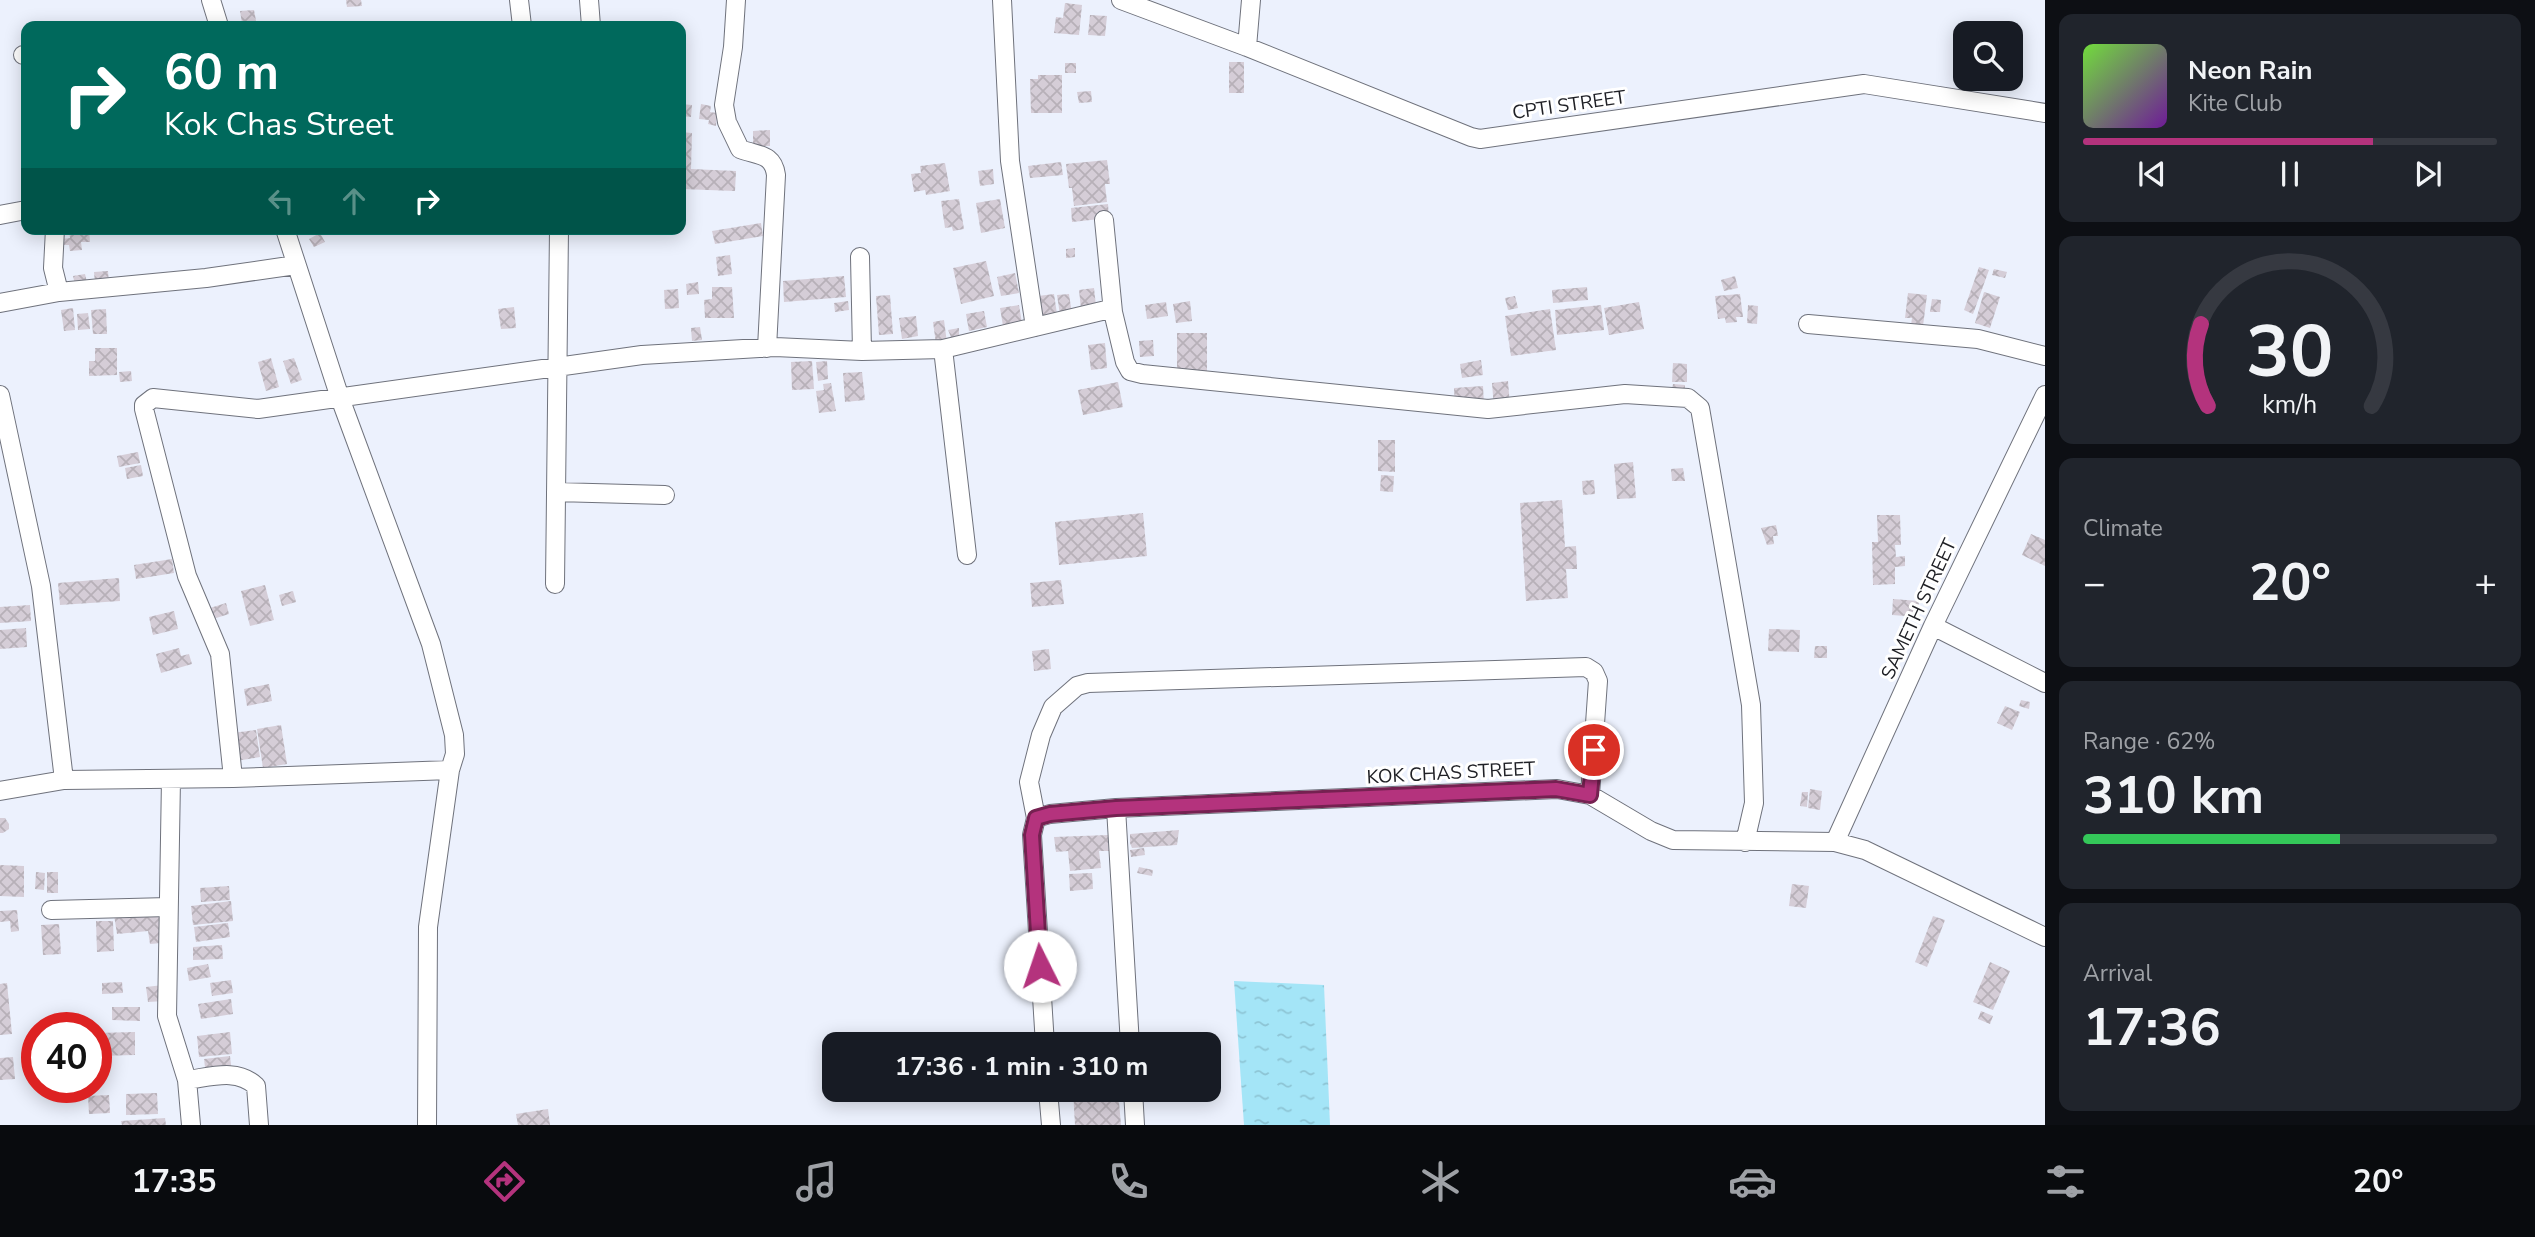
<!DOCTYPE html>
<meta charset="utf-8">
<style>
body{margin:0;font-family:"Nunito Sans",sans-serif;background:#20242c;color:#f1f3f6;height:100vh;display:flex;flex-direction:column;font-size:26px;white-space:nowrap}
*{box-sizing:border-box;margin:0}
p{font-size:23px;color:#9ea1a6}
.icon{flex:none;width:38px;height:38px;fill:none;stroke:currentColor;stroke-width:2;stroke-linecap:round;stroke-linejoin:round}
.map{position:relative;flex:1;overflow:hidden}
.side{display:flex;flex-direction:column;gap:14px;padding:14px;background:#0d0f14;width:490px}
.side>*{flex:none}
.top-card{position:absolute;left:21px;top:21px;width:665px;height:214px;border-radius:14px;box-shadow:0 4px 18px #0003;background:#00695c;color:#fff;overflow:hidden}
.buttons{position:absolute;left:1953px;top:21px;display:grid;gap:14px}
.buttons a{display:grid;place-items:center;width:70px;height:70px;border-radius:14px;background:#171b24;box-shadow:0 4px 18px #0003;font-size:35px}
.speed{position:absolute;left:21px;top:1012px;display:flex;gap:14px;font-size:35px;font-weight:700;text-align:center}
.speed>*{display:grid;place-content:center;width:91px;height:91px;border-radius:50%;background:#171b24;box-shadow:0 4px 18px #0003;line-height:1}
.speed .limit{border:10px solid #d22;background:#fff;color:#111}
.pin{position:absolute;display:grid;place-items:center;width:60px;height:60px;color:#fff;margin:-30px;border:4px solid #fff;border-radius:50%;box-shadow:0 2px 7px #0007}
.me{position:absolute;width:77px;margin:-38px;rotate:356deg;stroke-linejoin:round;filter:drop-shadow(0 0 5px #0008)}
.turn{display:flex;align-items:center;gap:24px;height:147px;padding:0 28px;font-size:32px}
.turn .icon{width:91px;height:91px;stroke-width:2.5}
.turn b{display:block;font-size:49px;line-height:60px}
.lanes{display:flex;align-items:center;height:66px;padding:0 28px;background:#0003;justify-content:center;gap:35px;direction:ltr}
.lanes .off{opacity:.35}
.big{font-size:52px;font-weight:700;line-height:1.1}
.side .widget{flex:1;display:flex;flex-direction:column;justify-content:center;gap:10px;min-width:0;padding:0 24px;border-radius:14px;background:#20242c}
.side .dial{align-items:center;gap:0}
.dial svg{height:182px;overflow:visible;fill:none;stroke:#363941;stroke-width:7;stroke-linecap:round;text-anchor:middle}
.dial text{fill:#f1f3f6;stroke:none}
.song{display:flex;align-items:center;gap:21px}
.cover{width:84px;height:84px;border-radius:10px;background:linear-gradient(135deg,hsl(100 70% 55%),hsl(280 70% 35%))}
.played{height:7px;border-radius:4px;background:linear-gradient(90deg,#b4337d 70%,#363941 70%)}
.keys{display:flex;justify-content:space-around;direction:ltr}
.heat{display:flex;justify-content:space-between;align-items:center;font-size:38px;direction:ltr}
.charge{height:10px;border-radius:5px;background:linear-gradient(90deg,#34c759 62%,#363941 0)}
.trip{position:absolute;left:822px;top:1032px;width:399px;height:70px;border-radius:14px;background:#171b24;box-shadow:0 4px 18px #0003;font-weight:700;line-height:70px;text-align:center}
.dock{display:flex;height:112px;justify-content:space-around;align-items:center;background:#090b0e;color:#9ea1a6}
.dock .icon{width:49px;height:49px}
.dock .current{color:#b4337d}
.dock b{font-size:32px;color:#f1f3f6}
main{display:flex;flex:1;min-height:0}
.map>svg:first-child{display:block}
</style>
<main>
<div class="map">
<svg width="2045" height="1125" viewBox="0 0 2045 1125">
<defs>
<pattern id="water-ripples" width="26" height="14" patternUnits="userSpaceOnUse" patternTransform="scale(1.75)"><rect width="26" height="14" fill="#a4e5f7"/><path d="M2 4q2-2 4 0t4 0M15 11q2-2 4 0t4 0" fill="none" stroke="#8dc4d4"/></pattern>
<pattern id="building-cross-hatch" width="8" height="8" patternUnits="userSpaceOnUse" patternTransform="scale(1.75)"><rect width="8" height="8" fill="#d5cdd7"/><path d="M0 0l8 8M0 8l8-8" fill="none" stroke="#b7b0b8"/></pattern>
</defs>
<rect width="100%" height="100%" fill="#ecf1fd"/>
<!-- water -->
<path fill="url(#water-ripples)" d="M1234,981L1324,985L1330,1125H1244Z"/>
<!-- building -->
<path fill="url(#building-cross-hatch)" d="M346,0H361L362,6L347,7Z
M1065,3L1082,5L1079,35L1054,33L1056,17L1063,18Z
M254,10L257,26H234L242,23L240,11Z
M1090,15L1107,16L1105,36L1088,35Z
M1229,62H1244V93H1229Z
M1065,63H1076V73H1065Z
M1038,75H1062V113H1031L1030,79H1038Z
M1091,91L1092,102L1079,103L1077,92Z
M681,104L692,105L691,117L681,116Z
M701,104L711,106L710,112L717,113L716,126L708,124L709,120L699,119Z
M770,130V146H753V131Z
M681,132L692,133L691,169L736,171L735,191L681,189Z
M1107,160L1110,184H1105L1107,202L1074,206L1072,188H1069L1066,164Z
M1061,162L1063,175L1030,178L1028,166Z
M945,163L950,191L926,195L925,190L914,192L911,174L921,173L920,166Z
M993,169L994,184L980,186L978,171Z
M959,199L964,229L953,231L952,227L945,228L941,201Z
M1000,199L1005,228L981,233L976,203Z
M1108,204L1109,218L1072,222L1071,208Z
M761,223L763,236L715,244L712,231Z
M69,229H89L90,242H81L82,250L70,251L69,245H62L61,239L70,238Z
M320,233L325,242L314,247L309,239Z
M1075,248V257L1066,258V249Z
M730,255L732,274L718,276L716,257Z
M986,261L994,296L961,304L953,268Z
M1979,267L1989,270L1973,314L1964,310Z
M1994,269L2007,272L2005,278L1992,275Z
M108,271L109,283L95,284L94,272Z
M1015,273L1019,293L1001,296L997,277Z
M85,274L88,286L76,289L73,276Z
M844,276L846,297L784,302L783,281Z
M1735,276L1738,288L1724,291L1721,280Z
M698,282L699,294L687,295L686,284Z
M712,287H732L734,318H705L704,300L712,299Z
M1587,287L1588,300L1553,303L1552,290Z
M1094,288L1096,306L1081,309L1079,290Z
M678,289L679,308L665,309L664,290Z
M1984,292L2000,297L1990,328L1975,323Z
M1908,293L1927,295L1923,326L1911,325L1912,318H1905Z
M1054,294L1057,314L1041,316L1038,296Z
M1069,294L1072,314L1060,315L1057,295Z
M1740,294L1743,317H1736L1737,322L1726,323L1725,318L1718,319L1715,296Z
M890,295L893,334L879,335L876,296Z
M1515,296L1518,308L1508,310L1505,298Z
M1932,299L1941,300L1940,312H1930Z
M848,301L849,310L835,312L834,303Z
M1190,301L1192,321L1176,323L1173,304Z
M1166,302L1168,316L1147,319L1145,305Z
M1639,302L1644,329L1609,335L1604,308Z
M1019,305L1022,323L1003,326L1000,308Z
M1601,305L1604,330L1557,335L1555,310Z
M1748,305L1758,306L1757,324L1747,323Z
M514,307L516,328L501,329L498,309Z
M73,308L75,330L64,331L61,310Z
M106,309L107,334H93L91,310Z
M1550,309L1556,350L1511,356L1505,316Z
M984,311L987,327L969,331L966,314Z
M88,313L90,329L78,330L77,314Z
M916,316L918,336L902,339L899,318Z
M944,320L947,343L936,344L933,322Z
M700,327L702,340L692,341L691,328Z
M959,328V341L953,342L948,330Z
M1177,333H1207V375L1177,376Z
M1153,340L1154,356L1140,357L1139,341Z
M1105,343L1107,368L1091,370L1088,345Z
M95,348H117V375L89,376V361H95Z
M271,358L279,387L266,391L258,362Z
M294,358L302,380L291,384L283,361Z
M1481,360L1483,375L1462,378L1460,364Z
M812,361L814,389L792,390L791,362Z
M827,361L828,379L818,381L816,362Z
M1673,363L1687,364V382H1672Z
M131,371L132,381L120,382L119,372Z
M862,372L865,400L845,402L843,373Z
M1508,381L1510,406L1494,408L1492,383Z
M1118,382L1123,407L1083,415L1078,390Z
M831,383L836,411L819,413L816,391L824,390L823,384Z
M1673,384L1685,385V392L1672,390Z
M1483,386L1484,405L1455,406L1454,388Z
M1378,440H1395V472L1378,471Z
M138,452L140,463L119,467L117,456Z
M1633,462L1636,498L1617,499L1614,464Z
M141,465L143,476L127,479L125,468Z
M1683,468L1685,481H1672L1671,469Z
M1381,475L1394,476L1393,492L1380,491Z
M1594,480L1595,494L1583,495L1582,481Z
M1562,500L1565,547L1576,546L1577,569H1566L1568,598L1526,601L1520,503Z
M1143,513L1147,556L1059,565L1055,522Z
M1877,515H1900L1901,545H1895L1896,557L1905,556V566L1895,567V584L1873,585L1872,542H1878Z
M1776,525L1778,536H1773L1774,544L1767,545L1761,528Z
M2031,534L2045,540V566L2022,555Z
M172,559L174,573L136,579L134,565Z
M119,578L120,601L60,605L58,583Z
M1061,580L1064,604L1032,607L1030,583Z
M265,585L274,620L250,626L241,591Z
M293,591L296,602L282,606L279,595Z
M1893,599L1919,601L1918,617L1892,615Z
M226,603L229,614L213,619L210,608Z
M30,605L31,621L0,623V607Z
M174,611L178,629L153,635L149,617Z
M26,628L27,647L0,649V630Z
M1769,629L1800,630L1799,652L1768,651Z
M1815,646H1827V658H1814Z
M179,648L181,656L189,654L192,664L161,673L156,654Z
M1049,649L1051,669L1034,671L1032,651Z
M269,684L272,701L247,706L244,689Z
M2021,700L2030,702L2029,709L2019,706Z
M2005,706L2020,712L2012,730L1997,723Z
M281,725L287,764L263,768L257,729Z
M256,730L260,757L236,761L232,733Z
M1810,789L1822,791L1820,810L1808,808Z
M1802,792H1808L1807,807L1800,806Z
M0,818H5L9,824V829L3,833H0Z
M1179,830L1177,845L1132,848L1130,843V834Z
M1108,835L1109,851H1099L1101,868L1070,871L1068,851L1056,852L1054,837Z
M1144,848L1145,855L1131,857L1130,850Z
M0,865L24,866V897L0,896Z
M1139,867L1153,870L1152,876L1137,873Z
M36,872L45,873L44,890L35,889Z
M47,872H58V893H47Z
M1092,873L1093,889L1070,891L1069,874Z
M1792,884L1809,886L1806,908L1789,906Z
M229,886L230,900L201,902L200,888Z
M231,901L233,921L193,925L191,906Z
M17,910L19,931L11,932L10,921L0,922V911Z
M158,910L162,943L150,944L148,931L117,934L114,915Z
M1933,916L1945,920L1927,967L1915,962Z
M96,921H113L114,951L97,952Z
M228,923L230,937L196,942L194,927Z
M59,924L61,954L43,955L41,925Z
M222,945L223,959L193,960V947Z
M1990,962L2010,971L1993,1010L1973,1002Z
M208,964L211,977L189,981L187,968Z
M231,980L233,993L212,996L210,983Z
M122,982L123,993L102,994V983Z
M7,983L12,1034L0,1035V984Z
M163,985L164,1001L148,1002L146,987Z
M231,999L233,1014L201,1019L198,1004Z
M112,1007H140V1021L112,1020Z
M1981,1011L1993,1016L1990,1024L1978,1019Z
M135,1032V1055L97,1056V1033Z
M230,1032L232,1054L199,1057L197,1036Z
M230,1056L232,1073L206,1076L204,1059Z
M13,1057L15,1079L0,1080V1058Z
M1073,1090H1118L1121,1125H1075Z
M157,1093L158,1114L126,1115V1094Z
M109,1095L110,1113L89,1114L88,1096Z
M548,1109L550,1125H518L516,1114Z
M165,1118L166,1125H122L121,1121Z"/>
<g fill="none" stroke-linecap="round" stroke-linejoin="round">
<!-- minor casing -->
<g stroke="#6f727c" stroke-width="20">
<path id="minor" d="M211,0L219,26
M519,0L522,26
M589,0L591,26
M736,0L733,47L724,105L727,122L740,149C758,156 773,153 776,175L767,348
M1002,0L1010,161L1035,327
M1121,0L1247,47L1471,137L1480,139L1864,84L2045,113
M1247,47L1251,0
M23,55H26
M0,215L26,210
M1104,220L1113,312
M55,229L53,268L59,292
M285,229L340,398L431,644L454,735L455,754L450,770L428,927L427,1125
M860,257L862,351
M0,303L59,292L206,278L296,265
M1808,324L1978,339L2045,356
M943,349L967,555
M0,395L41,586L64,780
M556,492L665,495
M555,584L559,229
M1933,626L2045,683
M233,778L220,654L187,576L144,409V405L153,398L258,409L642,355L775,347L862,351L943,349L1106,310L1113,312L1125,362L1130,371L1142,374L1488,409L1625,394L1688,398L1700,408L1751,705L1754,803L1745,842
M171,779L167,1016L187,1080L191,1125
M0,791L64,780L233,778L450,770
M1116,808L1130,1045
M1036,818L1050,814L1116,808L1557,789L1590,795L1651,831L1673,840L1835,842L1865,850L2045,937
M1835,842L1933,626L2045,395
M51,910L168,907
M1045,1045L1032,835L1036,818L1029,782L1041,735L1053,707L1077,686L1088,683L1586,667L1594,672L1598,681L1590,795
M187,1080C211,1077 237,1068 256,1086L259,1125
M1048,1090L1051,1125
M1133,1090L1135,1125"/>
</g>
<!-- minor -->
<use href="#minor" stroke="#fff" stroke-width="18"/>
</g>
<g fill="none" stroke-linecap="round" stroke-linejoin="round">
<!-- route casing -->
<g stroke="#752151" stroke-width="18">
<path id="route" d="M1040,966L1032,835L1036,818L1050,814L1116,808L1556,789L1590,795L1594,750"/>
</g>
<!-- route -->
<use href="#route" stroke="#b4337d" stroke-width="12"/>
</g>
<g text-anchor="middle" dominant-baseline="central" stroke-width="6" stroke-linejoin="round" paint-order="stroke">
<!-- street labels -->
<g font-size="19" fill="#202126" stroke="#fff">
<text transform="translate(1569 105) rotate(-8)">CPTI STREET</text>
<text transform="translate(1919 609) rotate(-65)">SAMETH STREET</text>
<text transform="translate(1451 773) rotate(-3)">KOK CHAS STREET</text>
</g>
</g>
</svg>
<div class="buttons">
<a><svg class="icon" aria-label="search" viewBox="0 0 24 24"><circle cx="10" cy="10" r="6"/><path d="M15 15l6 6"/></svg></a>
</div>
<div class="speed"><div class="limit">40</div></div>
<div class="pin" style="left:1594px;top:750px;background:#d93025"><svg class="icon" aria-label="arrive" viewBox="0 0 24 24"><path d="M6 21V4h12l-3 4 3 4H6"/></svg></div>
<svg class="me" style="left:1040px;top:966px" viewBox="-20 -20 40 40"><circle r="19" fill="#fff"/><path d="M0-13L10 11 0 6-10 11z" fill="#b4337d"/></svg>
<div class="trip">17:36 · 1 min · 310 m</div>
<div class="top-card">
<div class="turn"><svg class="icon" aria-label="right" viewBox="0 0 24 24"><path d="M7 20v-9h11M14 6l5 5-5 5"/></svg><div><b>60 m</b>Kok Chas Street</div></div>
<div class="lanes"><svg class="icon off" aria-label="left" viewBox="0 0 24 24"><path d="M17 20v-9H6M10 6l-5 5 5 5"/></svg><svg class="icon off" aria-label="ahead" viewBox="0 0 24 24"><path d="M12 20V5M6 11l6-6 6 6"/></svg><svg class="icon" aria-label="right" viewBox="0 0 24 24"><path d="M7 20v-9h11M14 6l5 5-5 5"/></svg></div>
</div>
</div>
<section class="side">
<div class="widget">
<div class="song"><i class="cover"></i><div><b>Neon Rain</b><p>Kite Club</p></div></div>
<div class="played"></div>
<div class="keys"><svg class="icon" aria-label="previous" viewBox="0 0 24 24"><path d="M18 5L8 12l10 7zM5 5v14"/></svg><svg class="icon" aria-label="pause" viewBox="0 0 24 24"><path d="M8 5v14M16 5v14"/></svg><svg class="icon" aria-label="next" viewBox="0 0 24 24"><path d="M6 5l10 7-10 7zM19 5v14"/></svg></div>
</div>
<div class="widget dial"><svg viewBox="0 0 100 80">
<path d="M14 69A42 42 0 1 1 86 69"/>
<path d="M14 69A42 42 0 0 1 11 33" stroke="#b4337d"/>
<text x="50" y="56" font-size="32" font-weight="700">30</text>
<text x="50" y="72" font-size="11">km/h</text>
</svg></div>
<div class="widget"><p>Climate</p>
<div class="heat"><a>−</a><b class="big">20°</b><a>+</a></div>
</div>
<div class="widget"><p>Range · 62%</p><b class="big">310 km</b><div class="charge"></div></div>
<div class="widget"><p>Arrival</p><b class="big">17:36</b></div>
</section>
</main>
<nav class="dock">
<b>17:35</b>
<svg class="icon current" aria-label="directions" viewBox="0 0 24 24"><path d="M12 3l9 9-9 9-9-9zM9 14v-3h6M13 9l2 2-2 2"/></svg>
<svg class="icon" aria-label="music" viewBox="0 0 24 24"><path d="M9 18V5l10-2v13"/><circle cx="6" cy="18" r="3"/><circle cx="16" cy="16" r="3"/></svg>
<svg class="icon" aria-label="phone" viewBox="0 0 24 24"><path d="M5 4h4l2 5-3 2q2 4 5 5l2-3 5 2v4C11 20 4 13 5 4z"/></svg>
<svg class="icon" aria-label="climate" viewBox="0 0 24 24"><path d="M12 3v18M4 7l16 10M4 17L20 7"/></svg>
<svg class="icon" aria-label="car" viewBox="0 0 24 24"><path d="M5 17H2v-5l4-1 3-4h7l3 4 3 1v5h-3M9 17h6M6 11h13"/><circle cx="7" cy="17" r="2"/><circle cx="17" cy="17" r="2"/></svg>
<svg class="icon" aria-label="filters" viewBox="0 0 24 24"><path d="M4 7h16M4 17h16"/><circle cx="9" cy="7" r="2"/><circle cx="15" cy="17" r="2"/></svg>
<b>20°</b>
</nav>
